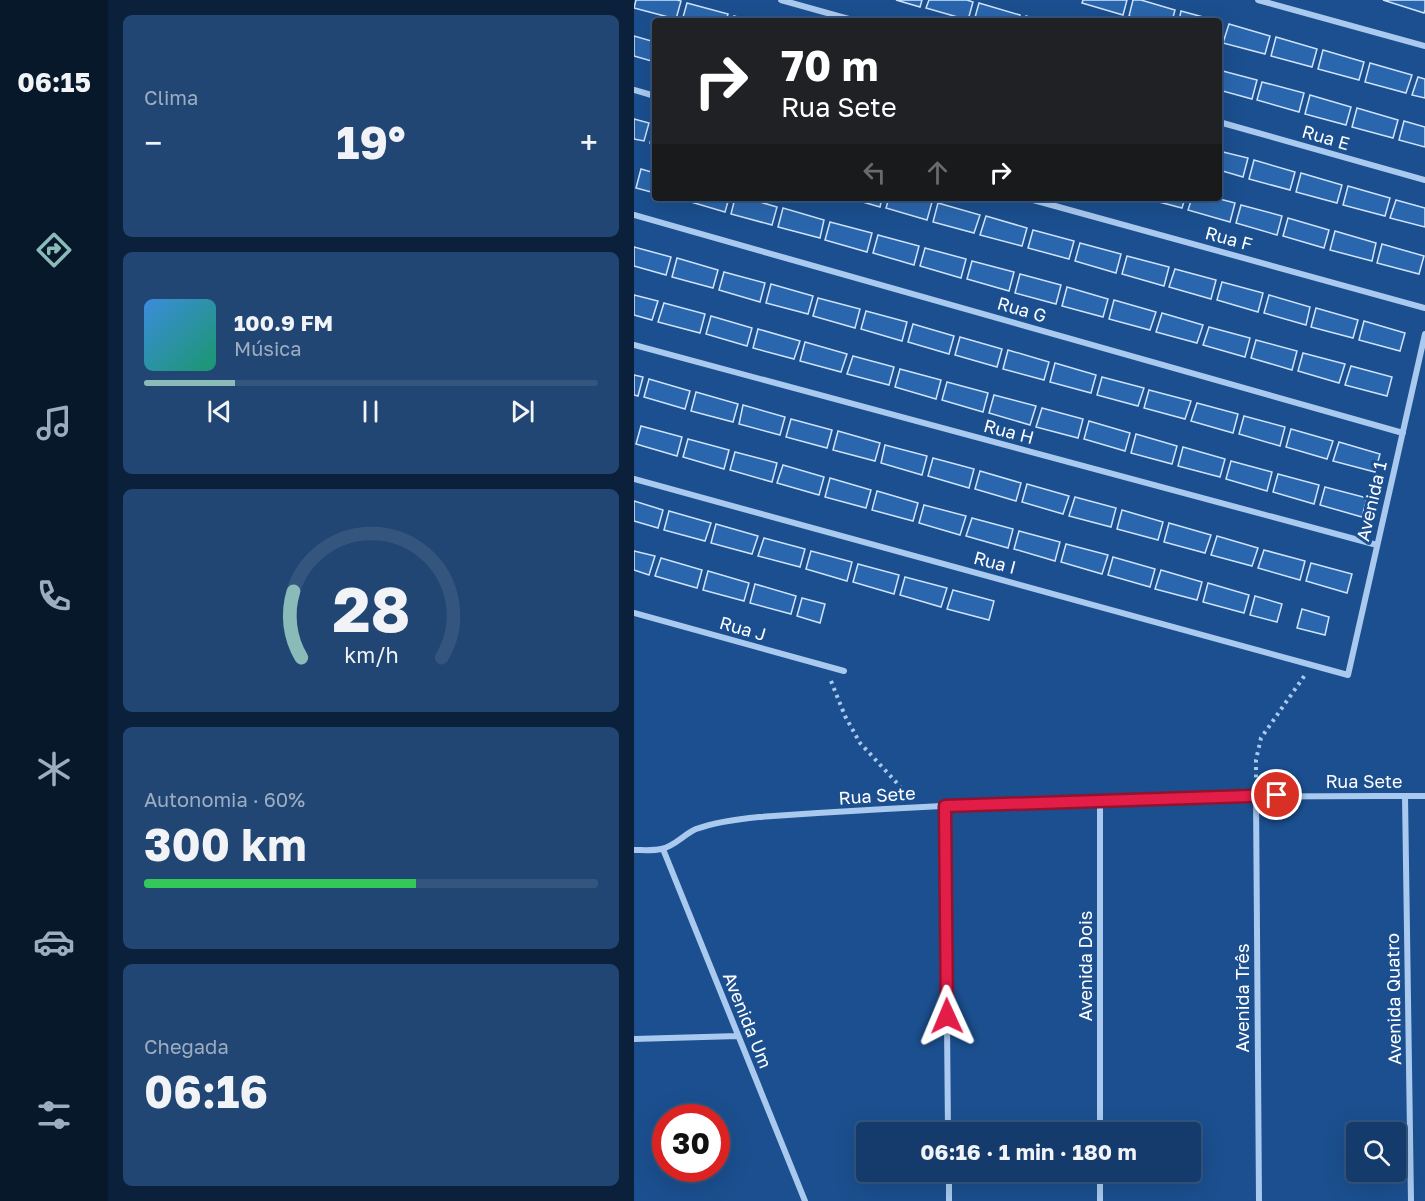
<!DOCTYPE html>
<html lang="pt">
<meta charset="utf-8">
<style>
body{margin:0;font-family:"Golos Text",sans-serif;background:#214673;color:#f1f3f6;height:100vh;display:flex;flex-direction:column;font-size:22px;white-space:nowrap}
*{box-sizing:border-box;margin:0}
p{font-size:20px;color:#9dadc1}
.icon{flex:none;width:33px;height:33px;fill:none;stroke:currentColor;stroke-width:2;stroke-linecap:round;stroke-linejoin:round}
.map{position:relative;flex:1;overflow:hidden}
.panel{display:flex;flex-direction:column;gap:15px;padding:15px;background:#0b203b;width:526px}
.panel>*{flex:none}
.banner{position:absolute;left:18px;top:18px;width:570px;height:183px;border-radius:6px;box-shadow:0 6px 24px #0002,0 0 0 2px #33557e;background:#202124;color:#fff;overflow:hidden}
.tools{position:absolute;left:712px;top:1122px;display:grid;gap:12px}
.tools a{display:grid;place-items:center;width:60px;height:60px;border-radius:6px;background:#143b6b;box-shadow:0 6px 24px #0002,0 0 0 2px #33557e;font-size:30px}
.speed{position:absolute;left:18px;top:1104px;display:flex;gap:12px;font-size:30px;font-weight:700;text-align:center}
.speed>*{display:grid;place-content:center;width:78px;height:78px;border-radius:50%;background:#143b6b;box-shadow:0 6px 24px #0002,0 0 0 2px #33557e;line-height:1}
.speed .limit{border:9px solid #d22;background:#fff;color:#111}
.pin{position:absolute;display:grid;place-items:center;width:51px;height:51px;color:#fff;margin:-26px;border:3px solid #fff;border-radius:50%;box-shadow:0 2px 6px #0007}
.me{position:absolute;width:66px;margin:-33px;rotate:359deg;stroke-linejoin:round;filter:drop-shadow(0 0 4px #0008)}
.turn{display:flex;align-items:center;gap:21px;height:126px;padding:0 30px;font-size:27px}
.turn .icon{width:78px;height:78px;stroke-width:2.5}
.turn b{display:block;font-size:42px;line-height:51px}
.lanes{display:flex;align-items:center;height:57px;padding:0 30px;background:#0003;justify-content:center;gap:30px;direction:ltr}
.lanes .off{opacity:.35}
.big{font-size:45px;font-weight:700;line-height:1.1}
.panel .tile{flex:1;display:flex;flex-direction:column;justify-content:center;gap:9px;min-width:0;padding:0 21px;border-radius:9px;background:#214673}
.panel .dial{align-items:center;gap:0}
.dial svg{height:156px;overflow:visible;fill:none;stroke:#33557e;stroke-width:7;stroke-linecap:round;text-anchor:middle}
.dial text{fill:#f1f3f6;stroke:none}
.song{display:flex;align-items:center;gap:18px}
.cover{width:72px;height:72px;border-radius:9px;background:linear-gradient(135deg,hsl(210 70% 55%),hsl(160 70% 35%))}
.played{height:6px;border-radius:3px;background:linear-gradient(90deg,#8bbbb9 20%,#33557e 20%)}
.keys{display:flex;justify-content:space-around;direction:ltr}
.heat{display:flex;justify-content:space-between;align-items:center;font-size:33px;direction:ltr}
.charge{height:9px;border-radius:4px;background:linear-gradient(90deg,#34c759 60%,#33557e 0)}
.trip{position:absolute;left:222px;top:1122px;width:345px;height:60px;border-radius:6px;background:#143b6b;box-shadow:0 6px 24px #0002,0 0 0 2px #33557e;font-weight:700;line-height:60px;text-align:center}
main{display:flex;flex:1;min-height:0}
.tab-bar{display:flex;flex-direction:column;width:108px;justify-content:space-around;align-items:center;background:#08182b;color:#9dadc1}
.tab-bar .icon{width:42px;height:42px}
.tab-bar .on{color:#8bbbb9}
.tab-bar b{font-size:27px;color:#f1f3f6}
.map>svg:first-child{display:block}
</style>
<main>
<nav class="tab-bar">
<b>06:15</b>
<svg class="icon on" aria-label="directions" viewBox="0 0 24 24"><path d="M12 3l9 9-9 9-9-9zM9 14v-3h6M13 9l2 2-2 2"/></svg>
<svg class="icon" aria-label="music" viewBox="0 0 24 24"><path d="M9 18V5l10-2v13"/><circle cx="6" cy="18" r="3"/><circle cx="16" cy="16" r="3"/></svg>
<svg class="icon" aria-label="phone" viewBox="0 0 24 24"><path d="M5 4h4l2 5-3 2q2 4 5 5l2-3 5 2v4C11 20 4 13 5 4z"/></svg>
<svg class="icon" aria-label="climate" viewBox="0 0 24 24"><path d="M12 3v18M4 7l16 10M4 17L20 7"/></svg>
<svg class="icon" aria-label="car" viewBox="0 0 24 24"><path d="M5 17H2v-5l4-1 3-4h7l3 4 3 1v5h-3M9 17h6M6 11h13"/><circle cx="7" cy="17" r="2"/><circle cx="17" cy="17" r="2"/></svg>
<svg class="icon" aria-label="filters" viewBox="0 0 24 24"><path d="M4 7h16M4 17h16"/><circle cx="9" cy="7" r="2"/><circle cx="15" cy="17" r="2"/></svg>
</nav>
<section class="panel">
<div class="tile"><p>Clima</p>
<div class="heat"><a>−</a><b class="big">19°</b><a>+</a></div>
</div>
<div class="tile">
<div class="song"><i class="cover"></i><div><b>100.9 FM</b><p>Música</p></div></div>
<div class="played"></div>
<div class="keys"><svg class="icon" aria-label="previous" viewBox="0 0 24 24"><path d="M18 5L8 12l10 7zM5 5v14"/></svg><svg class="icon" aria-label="pause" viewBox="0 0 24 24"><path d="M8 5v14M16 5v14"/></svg><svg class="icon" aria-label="next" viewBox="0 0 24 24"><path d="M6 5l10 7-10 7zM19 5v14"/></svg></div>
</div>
<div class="tile dial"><svg viewBox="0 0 100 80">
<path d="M14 69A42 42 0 1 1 86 69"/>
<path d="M14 69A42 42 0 0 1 10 35" stroke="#8bbbb9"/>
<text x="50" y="56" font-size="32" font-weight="700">28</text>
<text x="50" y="72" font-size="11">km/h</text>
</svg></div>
<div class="tile"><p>Autonomia · 60%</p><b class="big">300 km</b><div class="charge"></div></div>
<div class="tile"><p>Chegada</p><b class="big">06:16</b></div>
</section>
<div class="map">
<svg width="791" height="1201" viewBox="0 0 791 1201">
<rect width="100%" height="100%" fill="#1b4f8f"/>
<!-- building -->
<path fill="#2a66ad" stroke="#cfe3fa" stroke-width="1.5" d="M2,0H43L47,1L42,19L0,8Z
M262,0H288L286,7Z
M295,0H333L339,2L334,20L292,8Z
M449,0H493L489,15L448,3Z
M499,0H507L541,10L538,21H511L495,16Z
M749,0H791V10L790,13Z
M53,3L94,14L92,21H48Z
M345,3L386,15L384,21H340Z
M547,11L584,21H545Z
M100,16L118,21H99Z
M392,16L409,21H391Z
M595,24L636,36L631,54L589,43Z
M0,36L21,42V62L0,56Z
M642,37L683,49L678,67L637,56Z
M689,50L730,62L725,80L684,69Z
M736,63L778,75L772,93L731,82Z
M585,70L623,80L618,99L585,90Z
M784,77L791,79V98L778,95Z
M628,82L670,93L665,112L623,100Z
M676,95L717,107L712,125L671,114Z
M723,108L764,120L759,138L718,127Z
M0,119L15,123L10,141L0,139Z
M770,121L791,127V147L765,140Z
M21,125V144L16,143Z
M585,151L614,158L609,177L585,170Z
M620,160L661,172L656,190L615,179Z
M7,169L21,173V193L2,188Z
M667,173L708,185L703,203L662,192Z
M714,186L756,198L751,216L709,205Z
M50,198H95L91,212L50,200Z
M101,198H112L143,207L138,225L97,214Z
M215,198H248L246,207Z
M255,198H286L298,202L293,220L252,208Z
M510,198H551L548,208Z
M558,198H582L601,203L596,222L554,210Z
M762,200L791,208V227L756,218Z
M304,203L346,215L340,233L299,222Z
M607,205L648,216L643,235L602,223Z
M149,208L190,220L186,238L144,227Z
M352,216L393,228L388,246L346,235Z
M654,218L695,230L690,248L649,236Z
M196,222L238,233L233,252L191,240Z
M399,230L440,241L435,259L394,248Z
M701,231L742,243L738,261L696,250Z
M244,235L285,246L280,265L239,253Z
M446,243L487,254L482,273L441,261Z
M748,244L790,256L785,274L743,263Z
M0,247L37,257L32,275L0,266Z
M291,248L332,259L327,278L286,266Z
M493,256L535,267L530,286L488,274Z
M43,258L84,270L79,288L38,277Z
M338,261L380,272L375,291L333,279Z
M541,269L582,280L577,299L535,287Z
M90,272L131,283L126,302L85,290Z
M386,274L427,285L422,304L381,293Z
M588,282L629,293L624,312L583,300Z
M137,284L179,296L174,314L132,303Z
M433,287L474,299L469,317L428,306Z
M0,295L24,301L18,320L0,315Z
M635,295L676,307L672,325L630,313Z
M184,298L226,309L221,328L179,316Z
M480,300L522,312L516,330L475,319Z
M30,303L71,314L66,333L24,322Z
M682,308L724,320L719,338L677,327Z
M232,311L273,322L268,341L227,329Z
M528,313L569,325L563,343L522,332Z
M77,316L118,328L113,346L72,334Z
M730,321L771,333L766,351L725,340Z
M279,324L320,336L315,354L274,342Z
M575,327L616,338L611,357L569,345Z
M124,329L166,341L160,359L119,348Z
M326,337L368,349L363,367L321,355Z
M622,340L663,351L658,370L617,358Z
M171,342L213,354L207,372L166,361Z
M374,350L415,362L410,380L369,369Z
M669,353L711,364L705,383L664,371Z
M219,356L260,367L255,385L213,374Z
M421,363L462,375L457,393L416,382Z
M717,366L758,377L753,396L711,385Z
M266,369L307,380L302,399L261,387Z
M0,375L9,377L4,396L0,395Z
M468,377L510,388L504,406L463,395Z
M15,379L56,391L51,409L10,397Z
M313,382L354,393L349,412L308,400Z
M515,390L557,401L551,419L510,408Z
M62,392L104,404L99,422L57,411Z
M360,395L402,406L396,425L355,413Z
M563,403L604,414L599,433L557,421Z
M109,405L151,417L146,435L105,424Z
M408,408L449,419L444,438L402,427Z
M610,416L651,427L646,446L605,434Z
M157,419L198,430L193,448L152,437Z
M455,421L496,433L491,451L450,439Z
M7,426L48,437L43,456L2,444Z
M657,429L699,441L693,459L652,447Z
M204,431L246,443L241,461L199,450Z
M502,434L543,446L538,464L497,453Z
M54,439L95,450L90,469L49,457Z
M705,442L746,454L741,472L699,461Z
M251,445L293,456L288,475L247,463Z
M549,447L591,459L586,477L544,466Z
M101,452L143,463L138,482L96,470Z
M299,458L340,469L335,488L294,476Z
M597,461L638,472L633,491L592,479Z
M149,465L190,477L185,495L143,483Z
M346,471L387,483L382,501L341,489Z
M644,474L685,485L680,504L639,492Z
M196,478L237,490L232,508L191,497Z
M393,484L435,496L429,514L388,502Z
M691,487L733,498L728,517L686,505Z
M243,491L284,503L279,521L238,510Z
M441,497L482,508L477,527L435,516Z
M0,501L29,510L24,528L0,521Z
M290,505L332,516L326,535L285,523Z
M488,510L529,522L524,540L483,529Z
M35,511L77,523L71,541L30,530Z
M338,518L379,529L374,548L332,536Z
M535,523L577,535L571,553L530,542Z
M82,524L124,536L118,554L77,543Z
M385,531L426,542L421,561L380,549Z
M583,536L624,548L618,566L577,555Z
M130,538L171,549L166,567L124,556Z
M432,544L474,555L468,574L427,562Z
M630,550L671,561L666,580L624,568Z
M0,551L21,556L15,575L0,570Z
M177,551L218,562L213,581L172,569Z
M479,557L521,569L516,587L474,575Z
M27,558L68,570L63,588L21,576Z
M677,563L718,574L713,593L672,581Z
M224,564L265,575L260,594L219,582Z
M527,570L568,582L563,600L521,589Z
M74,571L115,583L110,601L69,590Z
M271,577L313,588L307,607L266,595Z
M574,583L615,595L610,613L569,602Z
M121,584L162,596L157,614L116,603Z
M319,590L360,601L355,620L313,609Z
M621,596L648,604L643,622L616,615Z
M168,598L191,604L186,623L163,616Z
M668,609L695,617L691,635L663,628Z"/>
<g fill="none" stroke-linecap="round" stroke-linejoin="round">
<!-- path -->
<path stroke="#a9c9ee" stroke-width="4" stroke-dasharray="3 4.5" stroke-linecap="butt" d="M197,681L211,716L226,743L274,795
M622,785V760L627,738L671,675"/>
<!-- minor -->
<path stroke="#a9c9ee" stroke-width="6" d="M147,0L222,21
M624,0L791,46
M0,90L21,96
M585,122L791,180
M392,198L791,308
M0,215L769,433
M0,345L743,545
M0,479L714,675L791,334
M0,613L210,671
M622,795L625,1201
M771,796L777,1201
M466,800V1132
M311,806L314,1132
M29,849L171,1201
M0,850C9,850 19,851 27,849C40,847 50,834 62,829C82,822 104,819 125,817C346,801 568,795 791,796
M0,1039L104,1036
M315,1172V1201
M466,1172V1201"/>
</g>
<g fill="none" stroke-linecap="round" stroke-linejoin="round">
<!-- route casing -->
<g stroke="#92132f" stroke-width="15">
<path id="route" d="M313,1016L311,806L643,795"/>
</g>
<!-- route -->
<use href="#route" stroke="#e11d48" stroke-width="10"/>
</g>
<g text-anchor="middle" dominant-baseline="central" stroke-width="6" stroke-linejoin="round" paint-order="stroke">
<!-- street labels -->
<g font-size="18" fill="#fff" stroke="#1b4f8f">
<text transform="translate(692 137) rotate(16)">Rua E</text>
<text transform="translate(595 238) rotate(15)">Rua F</text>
<text transform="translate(388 309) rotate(16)">Rua G</text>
<text transform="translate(375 431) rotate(15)">Rua H</text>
<text transform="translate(737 501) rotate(-77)">Avenida 1</text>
<text transform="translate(361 562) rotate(15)">Rua I</text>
<text transform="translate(109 628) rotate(16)">Rua J</text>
<text x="730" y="781">Rua Sete</text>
<text transform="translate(243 795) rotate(-4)">Rua Sete</text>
<text transform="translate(451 966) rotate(-90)">Avenida Dois</text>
<text transform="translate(608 998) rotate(-90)">Avenida Três</text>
<text transform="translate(759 999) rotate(-91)">Avenida Quatro</text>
<text transform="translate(114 1020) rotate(68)">Avenida Um</text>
</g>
</g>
</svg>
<div class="tools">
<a><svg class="icon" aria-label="search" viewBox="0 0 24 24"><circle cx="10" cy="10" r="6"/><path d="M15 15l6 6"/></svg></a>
</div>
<div class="speed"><div class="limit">30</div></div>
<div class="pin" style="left:643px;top:795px;background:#d93025"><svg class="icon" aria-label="arrive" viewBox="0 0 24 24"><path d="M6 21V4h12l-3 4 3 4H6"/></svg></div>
<svg class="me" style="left:313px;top:1016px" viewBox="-20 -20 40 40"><path d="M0-17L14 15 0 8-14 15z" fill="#e11d48" stroke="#fff" stroke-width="4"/></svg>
<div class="trip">06:16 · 1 min · 180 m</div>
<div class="banner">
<div class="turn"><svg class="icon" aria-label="right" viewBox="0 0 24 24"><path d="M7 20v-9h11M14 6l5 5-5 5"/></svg><div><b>70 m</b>Rua Sete</div></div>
<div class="lanes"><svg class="icon off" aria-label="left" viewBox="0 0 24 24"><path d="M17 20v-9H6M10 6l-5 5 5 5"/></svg><svg class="icon off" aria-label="ahead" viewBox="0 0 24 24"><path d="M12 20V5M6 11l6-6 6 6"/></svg><svg class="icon" aria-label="right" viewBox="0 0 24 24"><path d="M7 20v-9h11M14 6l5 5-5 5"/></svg></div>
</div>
</div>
</main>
